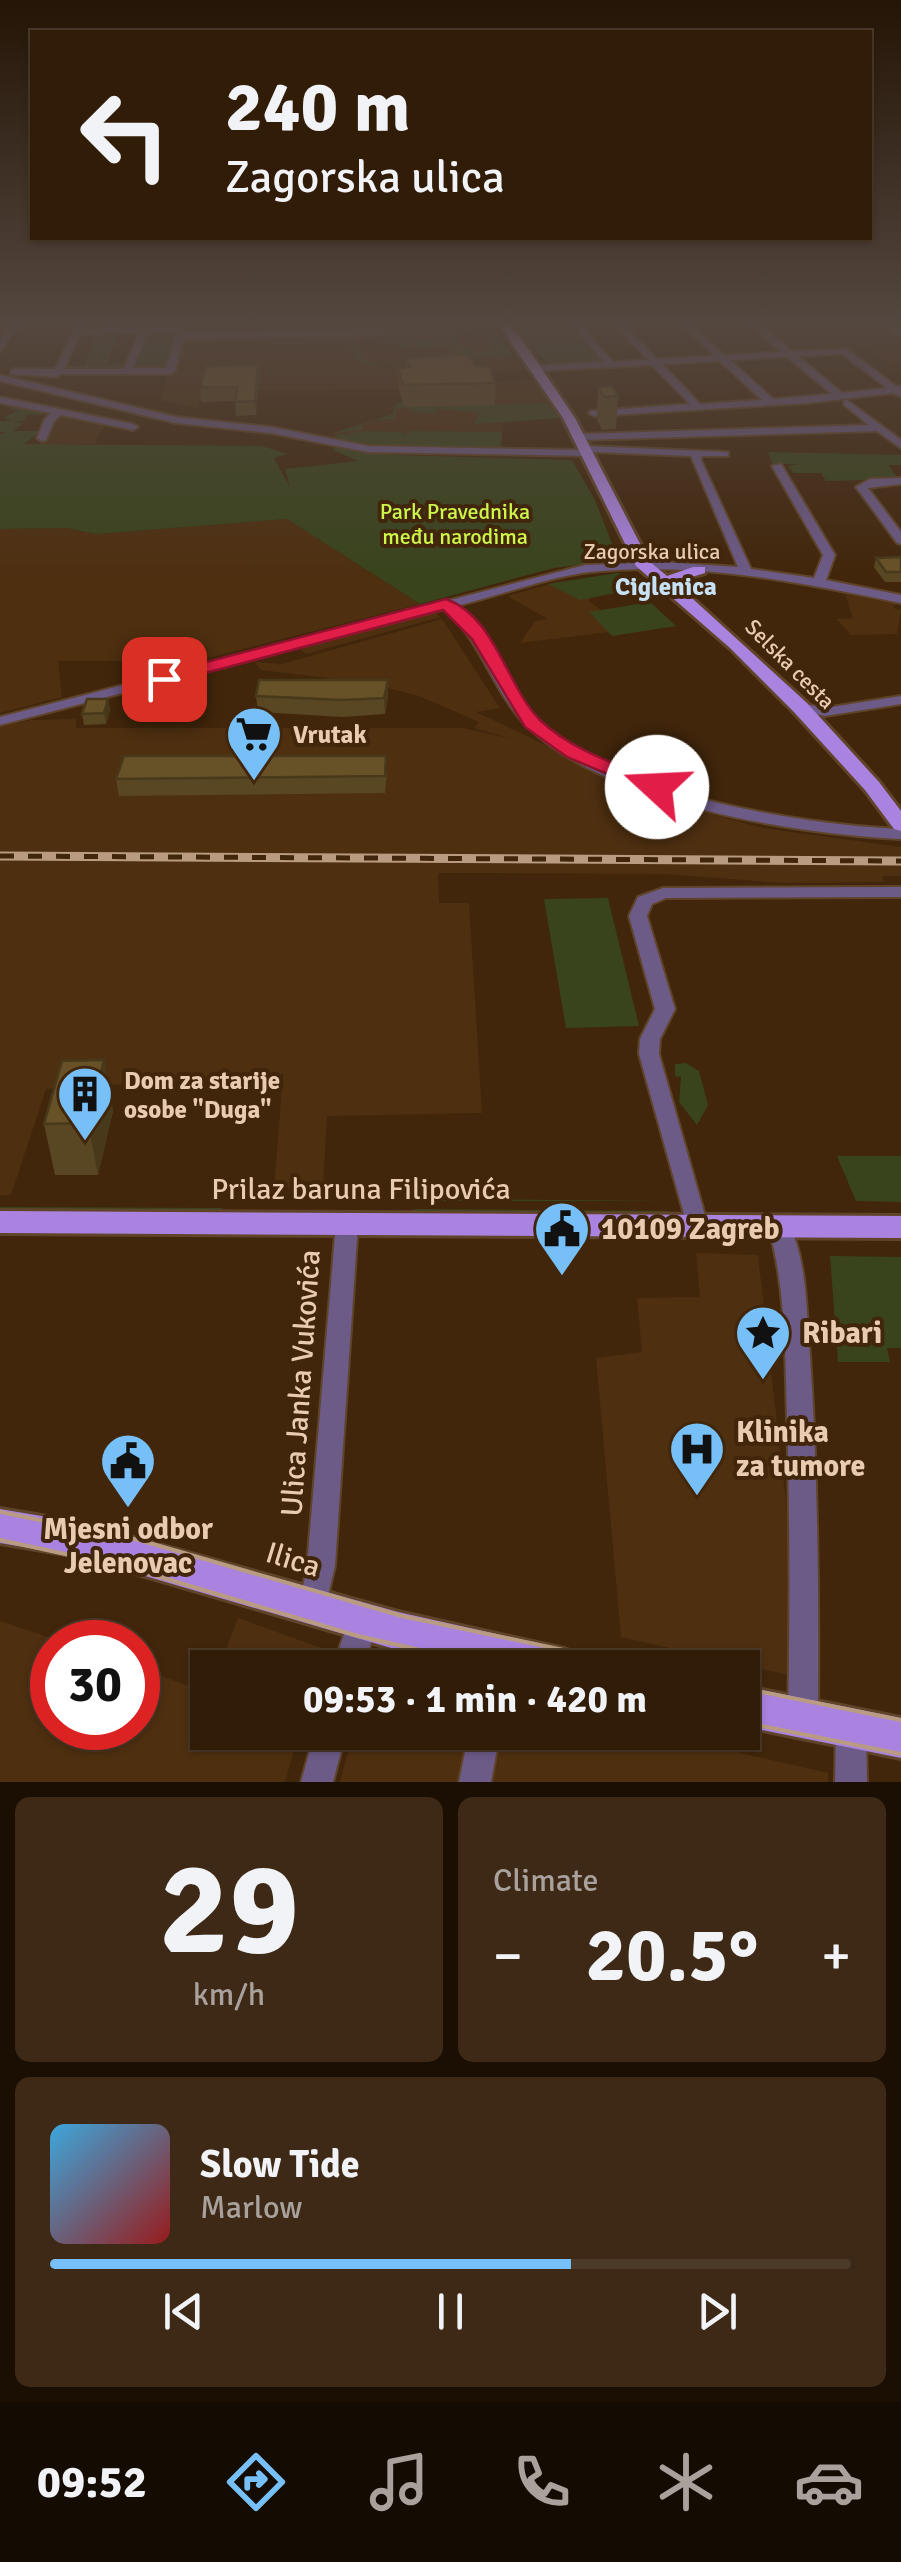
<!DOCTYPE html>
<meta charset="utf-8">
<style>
body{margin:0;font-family:Signika,sans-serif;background:#3d2916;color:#f1f3f6;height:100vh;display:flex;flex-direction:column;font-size:38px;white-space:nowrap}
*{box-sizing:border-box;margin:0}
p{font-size:32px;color:#a8a19c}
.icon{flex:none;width:55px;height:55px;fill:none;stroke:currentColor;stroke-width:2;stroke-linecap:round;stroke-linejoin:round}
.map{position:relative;height:1782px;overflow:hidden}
.sheet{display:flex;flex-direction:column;gap:15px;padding:15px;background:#1b0f04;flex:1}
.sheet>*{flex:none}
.hud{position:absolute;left:30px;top:30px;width:842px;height:210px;border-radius:0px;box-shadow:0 2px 8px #0004,0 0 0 2px #4c3a29;background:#311c08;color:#f1f3f6;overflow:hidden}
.speed{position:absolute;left:30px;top:1620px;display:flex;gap:20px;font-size:50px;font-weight:700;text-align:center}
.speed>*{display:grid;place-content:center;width:130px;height:130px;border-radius:50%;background:#311c08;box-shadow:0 2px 8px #0004,0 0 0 2px #4c3a29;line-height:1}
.speed .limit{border:15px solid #d22;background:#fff;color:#111}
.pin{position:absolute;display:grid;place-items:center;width:85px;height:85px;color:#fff;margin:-42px;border-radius:20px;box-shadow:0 5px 15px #0006}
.me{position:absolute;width:110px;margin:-55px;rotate:290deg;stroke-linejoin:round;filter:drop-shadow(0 0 8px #0008)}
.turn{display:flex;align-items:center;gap:35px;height:210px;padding:0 30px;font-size:45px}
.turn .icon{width:130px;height:130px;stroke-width:2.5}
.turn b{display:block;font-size:70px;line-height:85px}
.big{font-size:75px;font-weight:700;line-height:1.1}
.sheet .widget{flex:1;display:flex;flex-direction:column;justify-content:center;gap:15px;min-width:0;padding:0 35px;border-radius:15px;background:#3d2916}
.sheet .dial{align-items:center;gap:0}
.dial b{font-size:130px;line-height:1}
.song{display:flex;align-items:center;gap:30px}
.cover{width:120px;height:120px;border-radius:15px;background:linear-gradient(135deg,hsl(200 70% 55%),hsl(0 70% 35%))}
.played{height:10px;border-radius:5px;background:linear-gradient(90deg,#76c0f7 65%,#4c3a29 65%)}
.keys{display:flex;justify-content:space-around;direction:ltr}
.heat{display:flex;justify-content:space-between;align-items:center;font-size:55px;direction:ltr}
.sheet .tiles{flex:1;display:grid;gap:15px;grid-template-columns:1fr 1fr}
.widget:last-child{grid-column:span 2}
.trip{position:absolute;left:190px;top:1650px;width:570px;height:100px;border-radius:0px;background:#311c08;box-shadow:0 2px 8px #0004,0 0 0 2px #4c3a29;font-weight:700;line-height:100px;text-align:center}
.tabs{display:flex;height:160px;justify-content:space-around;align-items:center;background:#140b03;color:#a8a19c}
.tabs .icon{width:70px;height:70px}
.tabs .current{color:#76c0f7}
.tabs b{font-size:45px;color:#f1f3f6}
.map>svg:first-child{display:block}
</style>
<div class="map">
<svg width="901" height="1782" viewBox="0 0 901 1782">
<rect width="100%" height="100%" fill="#41260b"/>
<!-- built -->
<path fill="#4e2f10" d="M765,324H880L883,326L875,328L901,346V362L888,363L867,349L801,353Z
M496,333L513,354L504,357L507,362H519L525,370L403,376L408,387L533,380L559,418L503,420L501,447L387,446L330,434L372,420L395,419L394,407L403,406L398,389L258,390L201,397L196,408L160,400L167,373L176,370L182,340Z
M58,417H63L105,425L94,444L39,445Z
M287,519L420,604L196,661H58L62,697L0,713V529L66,528L96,534Z
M564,580L592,598L588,600L601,610L590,613L609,632L520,643L535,621L548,619L507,596Z
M845,594L896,604L893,608L901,610L897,634L851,635L836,619L853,618Z
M433,611L441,617L306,654L301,650L305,645Z
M442,619L500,708L476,712L668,803L763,828L901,847V876H882L884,882L782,883L665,874L438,873L439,903H469L482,1113L327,1116L323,1186L274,1189L283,1074L46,1089L11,1195H0V727L31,720L76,719V728H463L512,739L474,728L479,722L419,696L367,683L261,670L254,662L282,664Z
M696,1253L758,1255L806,1679L621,1637L596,1358L642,1352L637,1298L700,1297Z
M238,1618L324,1649L318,1667L219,1668Z
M0,1621L63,1642H52V1728H138V1668L207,1692L208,1732L299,1733L285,1782H0Z
M353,1732L654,1733L828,1773V1782H340Z"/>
<!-- green -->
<path fill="#39441d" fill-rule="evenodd" d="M389,324H489L494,331L466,332L457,337L460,346H470L473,351L497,350L486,338H470L469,334L496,333L513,354L504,355L498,349L501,356L513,357L368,365L358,361L346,335H390ZM384,336L388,341L377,343L398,342L401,348H411L404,339L429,336L430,340L411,341L415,348L447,346L458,358L374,363L364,359L354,338Z
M513,324L574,326L604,360L597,361L598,364L547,363Z
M148,331H177L168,365L158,370H133Z
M97,333H119L106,364L127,363L126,370L61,371L67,362H70V366L85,365Z
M402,401L404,407L548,403L559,418L475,424L479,413L439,409L435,410L439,413L408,412L416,410L395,407L396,419L373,420L361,425L363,429L330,434L393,414V407Z
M10,405L48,414L27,415L24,421L12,422L23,423L13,431H41L24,444L262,446L288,454L274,458L290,487L285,469L358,461L333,450L336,447L395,455L572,460L595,500L617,556L610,561L554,568L420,604L287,519L96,534L66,528L0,529V434L6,432H0V421H12L4,418L18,410L11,409Z
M363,431L403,432L404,435L410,431L502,432L501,447L379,446L332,438L340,434L362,436L347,433Z
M768,452L901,455V465H888L899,479L826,481L821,473H793L788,466L798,464H773Z
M617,573L639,577L651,586L580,600L548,584Z
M650,602L676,626L612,636L589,612Z
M608,898L639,1026L566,1028L544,899Z
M686,1063L699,1071L708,1105L697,1125L679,1102L681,1077L675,1076V1064Z
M837,1156H901V1202L856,1201Z
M435,1190V1199L670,1201H417Z
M0,1207L224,1208L214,1212H0Z
M416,1209L664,1211L674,1212L399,1214Z
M830,1256L901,1257V1348H887L890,1362H838Z"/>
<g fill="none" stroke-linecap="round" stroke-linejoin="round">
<!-- minor casing -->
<g stroke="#5f4429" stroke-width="4">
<path id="minor" d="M11,324H19L0,352V342Z
M77,324H85L83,329L187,324L185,333L383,329L387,332L383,335L183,339L175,371L170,374H61L57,377L11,374V370L14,369H55ZM177,332L166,368H133L147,333ZM139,333L124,369H64L80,334Z
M571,324H580L613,362L648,360L614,324H623L657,359L715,356L681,324H690L724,355L781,352L749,324H759L792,351L847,349L897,387L901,386V397L893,393L808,403L594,416L589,413L591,411L690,404L652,365L534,371L532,369L537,366L604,362ZM842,354L887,388L842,393L798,356ZM787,357L832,394L773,399L730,360ZM720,361L762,400L700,404L662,364Z
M882,324H892L901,330V337Z
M0,375L176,417L271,427L368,446L581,450L586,446L728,452V456H702L701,460L751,569L814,578L823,555L772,466L781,464L835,555L826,580L901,595V603C799,582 695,561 590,572C548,577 498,596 456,606C492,637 504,684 535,718C606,793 801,825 901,829V839C793,834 608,804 528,727C493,693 483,643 445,609L0,725V717L585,565L664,562L738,567L691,456L593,452L588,456L368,452L271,433L176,423L0,381Z
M0,397L133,424L138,427L133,430L61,415L54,421L46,440L42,441L37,438L45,419L51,413L0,403Z
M847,400L901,440V448L877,431L580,440L575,437L580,434L869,425L844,405V401Z
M901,478V484L868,488L901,532V544L897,543L856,487L870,479Z
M901,696V704L825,716L795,710L793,707L800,703L825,708Z
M901,887V897L666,898L652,904L647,916L675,1009L660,1039L659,1054L708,1226L705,1232L697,1235L689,1232L639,1054L640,1039L655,1009L629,916L638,897L663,888Z
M347,1215L355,1218L358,1224L335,1566L323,1617L313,1621L303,1617L299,1607L307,1566L336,1224L339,1218Z
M779,1217L787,1220C808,1260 806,1312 810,1356C818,1476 819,1597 818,1718L814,1729L803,1733L792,1729L788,1718C790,1618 790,1517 787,1417C785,1354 786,1287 768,1226L771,1220Z
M368,1609L378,1613L383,1623L371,1643L364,1668H334C341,1645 344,1618 368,1609Z
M851,1713L862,1717L866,1728L867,1782H835L836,1728L840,1717Z
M315,1732H346L333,1782H301Z
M469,1732H500L491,1782H459Z"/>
</g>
<!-- major casing -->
<g stroke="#5f4429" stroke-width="6">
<path id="major" d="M500,326H508L520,337L575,418L649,561L667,576L693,567H705V573L682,580V589L807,703L879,782L901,811V831L894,829L865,790L793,711L730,648L636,566L563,418Z
M0,1211L901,1216V1238L0,1233Z
M0,1509L77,1522L398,1612L564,1649L578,1654L583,1668H477L398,1650L77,1556L0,1543Z
M742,1686L901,1718V1758L742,1726Z"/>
</g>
<!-- minor -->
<use href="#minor" fill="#6c5a87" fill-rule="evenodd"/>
<!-- major -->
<use href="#major" fill="#aa83e1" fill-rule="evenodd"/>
<!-- tram -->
<path stroke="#b89b81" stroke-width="4" d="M0,1512L139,1540L402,1616L649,1668
M0,1540L130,1568L358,1636L500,1668
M742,1688L901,1720
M742,1722L901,1754"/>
<!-- rail casing -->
<g stroke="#b89b81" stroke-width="9">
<path id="rail" d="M0,856L901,861"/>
</g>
<!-- rail -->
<use href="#rail" stroke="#41260b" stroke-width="5" stroke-dasharray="14" stroke-linecap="butt"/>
</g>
<!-- wall -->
<path fill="#594622" d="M406,358L475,366L495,383V405L404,407L399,389L398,368L406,367Z
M258,365L259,379L256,415L236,416L235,401L201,402L200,387Z
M598,387L618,396L616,429L602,430L597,420Z
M901,557V582H885L874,567L876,558Z
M256,696H388L385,714L343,717L258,712Z
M108,699L110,710L106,724L84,725L82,714Z
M387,772L385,793L119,796L116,779Z
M104,1060L113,1111L98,1175H55L44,1124Z"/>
<!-- shaded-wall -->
<path fill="#48391b" d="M258,365L259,379L256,415L255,401Z
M388,680V696L385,714L384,698Z
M108,699L110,710L106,724L104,713Z
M104,1060L113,1111L98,1175L88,1123Z"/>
<!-- building -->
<path fill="#675127" stroke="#48391b" stroke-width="2.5" d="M468,354L475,366H489L495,383L403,385L398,368L410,367L406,358Z
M258,365L255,401L235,402L237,387H200L206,366Z
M612,386L618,396L604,397L598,387Z
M901,557V572H886L876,558Z
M259,680H388L384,698L342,700L256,696Z
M87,699H108L104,713L82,714Z
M124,756H386L385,776L116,779Z
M104,1060L88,1123L44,1124L62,1061Z
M321,1655L337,1659L334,1668H317Z"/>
<!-- sky -->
<linearGradient id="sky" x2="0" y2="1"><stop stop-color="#241506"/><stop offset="0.56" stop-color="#54473f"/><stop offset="1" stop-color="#54473f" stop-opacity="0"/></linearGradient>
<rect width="901" height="574" fill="url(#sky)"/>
<!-- route -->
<path fill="#e11d48" stroke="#92132f" stroke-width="2.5" d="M446,599C496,617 506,686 540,720C573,752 623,766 664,783L667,787L664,792H650L567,757L525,727L472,639L443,610L164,684L154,679L157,675Z"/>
<!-- icons -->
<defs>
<g id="supermarket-pin" transform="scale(2.875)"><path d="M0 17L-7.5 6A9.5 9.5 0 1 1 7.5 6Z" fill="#76c0f7" stroke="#41260b"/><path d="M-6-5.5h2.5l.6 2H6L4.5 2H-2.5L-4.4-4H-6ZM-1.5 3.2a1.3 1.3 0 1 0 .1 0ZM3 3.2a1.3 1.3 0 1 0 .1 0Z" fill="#111"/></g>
<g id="building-pin" transform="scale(2.875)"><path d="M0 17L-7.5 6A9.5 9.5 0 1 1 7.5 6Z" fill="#76c0f7" stroke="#41260b"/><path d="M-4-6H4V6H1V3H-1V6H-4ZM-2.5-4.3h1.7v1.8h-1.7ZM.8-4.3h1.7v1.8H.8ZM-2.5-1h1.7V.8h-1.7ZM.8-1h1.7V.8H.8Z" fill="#111"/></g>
<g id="civic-pin" transform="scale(2.875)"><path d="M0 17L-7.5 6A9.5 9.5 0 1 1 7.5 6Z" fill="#76c0f7" stroke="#41260b"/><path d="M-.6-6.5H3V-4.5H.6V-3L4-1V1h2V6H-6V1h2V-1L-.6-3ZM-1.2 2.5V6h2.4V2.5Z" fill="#111"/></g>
<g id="sight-pin" transform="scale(2.875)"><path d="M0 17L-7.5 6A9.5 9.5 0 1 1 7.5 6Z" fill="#76c0f7" stroke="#41260b"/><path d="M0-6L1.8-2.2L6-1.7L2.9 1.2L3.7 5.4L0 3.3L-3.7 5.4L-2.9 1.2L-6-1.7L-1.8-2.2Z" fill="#111"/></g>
<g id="hospital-pin" transform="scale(2.875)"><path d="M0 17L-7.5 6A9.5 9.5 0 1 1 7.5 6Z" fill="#76c0f7" stroke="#41260b"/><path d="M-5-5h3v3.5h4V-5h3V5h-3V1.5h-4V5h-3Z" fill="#111"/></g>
</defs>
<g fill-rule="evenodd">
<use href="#supermarket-pin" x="254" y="734"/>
<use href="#building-pin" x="85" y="1094"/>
<use href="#civic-pin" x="562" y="1229"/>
<use href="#sight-pin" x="763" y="1333"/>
<use href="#hospital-pin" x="697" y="1449"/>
<use href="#civic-pin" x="128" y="1461"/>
</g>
<g text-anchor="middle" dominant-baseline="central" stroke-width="8" stroke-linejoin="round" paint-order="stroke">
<!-- far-park labels -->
<g font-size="22" fill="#cdf64c" stroke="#41260b">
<text x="455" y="511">Park Pravednika<tspan x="455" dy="25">među narodima</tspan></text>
</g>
<!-- far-street labels -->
<g font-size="22" fill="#e9cbb2" stroke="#41260b">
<text x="652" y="551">Zagorska ulica</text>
<text transform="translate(790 664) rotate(45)">Selska cesta</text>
</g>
<!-- far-quarter labels -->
<g font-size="25" font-weight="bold" fill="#c7e1f6" stroke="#41260b">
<text x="666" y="586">Ciglenica</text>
</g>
<!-- poi labels -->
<g font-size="25" font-weight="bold" fill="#e9cbb2" stroke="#41260b" text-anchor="start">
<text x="293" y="734">Vrutak</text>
<text x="124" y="1080">Dom za starije<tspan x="124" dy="29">osobe "Duga"</tspan></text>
</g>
<!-- near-street labels -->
<g font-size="30" fill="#e9cbb2" stroke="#41260b">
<text x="361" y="1189">Prilaz baruna Filipovića</text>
<text transform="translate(301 1383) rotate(-86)">Ulica Janka Vukovića</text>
<text transform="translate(293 1560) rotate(17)">Ilica</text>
</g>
<!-- near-poi labels -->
<g font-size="30" font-weight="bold" fill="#e9cbb2" stroke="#41260b" text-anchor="start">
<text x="601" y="1229">10109 Zagreb</text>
<text x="802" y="1333">Ribari</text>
<text x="736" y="1432">Klinika<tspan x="736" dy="34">za tumore</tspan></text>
<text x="128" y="1529" text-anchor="middle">Mjesni odbor<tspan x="128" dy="34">Jelenovac</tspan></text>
</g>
</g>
</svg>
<div class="speed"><div class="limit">30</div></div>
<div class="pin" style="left:164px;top:679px;background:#d93025"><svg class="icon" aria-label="arrive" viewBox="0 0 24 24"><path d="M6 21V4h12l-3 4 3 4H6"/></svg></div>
<svg class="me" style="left:657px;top:787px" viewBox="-20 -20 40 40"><circle r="19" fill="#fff"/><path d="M0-13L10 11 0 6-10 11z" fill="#e11d48"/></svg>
<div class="trip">09:53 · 1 min · 420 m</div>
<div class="hud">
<div class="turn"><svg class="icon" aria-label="left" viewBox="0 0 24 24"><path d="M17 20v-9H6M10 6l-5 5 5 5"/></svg><div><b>240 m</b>Zagorska ulica</div></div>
</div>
</div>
<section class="sheet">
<div class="tiles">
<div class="widget dial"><b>29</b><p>km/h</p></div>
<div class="widget"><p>Climate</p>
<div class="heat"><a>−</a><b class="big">20.5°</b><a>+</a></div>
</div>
<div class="widget">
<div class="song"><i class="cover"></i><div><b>Slow Tide</b><p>Marlow</p></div></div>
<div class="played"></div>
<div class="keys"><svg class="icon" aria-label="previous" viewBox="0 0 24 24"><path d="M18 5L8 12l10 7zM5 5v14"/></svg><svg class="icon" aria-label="pause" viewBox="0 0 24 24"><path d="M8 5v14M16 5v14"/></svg><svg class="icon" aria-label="next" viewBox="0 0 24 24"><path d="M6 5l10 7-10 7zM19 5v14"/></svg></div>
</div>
</div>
</section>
<nav class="tabs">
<b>09:52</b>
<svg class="icon current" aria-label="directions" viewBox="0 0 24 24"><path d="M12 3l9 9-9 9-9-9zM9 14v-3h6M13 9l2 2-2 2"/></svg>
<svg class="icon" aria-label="music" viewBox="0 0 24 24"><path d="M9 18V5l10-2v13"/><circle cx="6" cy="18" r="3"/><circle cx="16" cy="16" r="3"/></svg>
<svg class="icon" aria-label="phone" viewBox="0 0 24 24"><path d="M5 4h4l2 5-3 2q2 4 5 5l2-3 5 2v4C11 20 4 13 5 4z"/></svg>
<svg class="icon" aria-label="climate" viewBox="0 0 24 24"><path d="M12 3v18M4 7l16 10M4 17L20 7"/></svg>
<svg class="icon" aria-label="car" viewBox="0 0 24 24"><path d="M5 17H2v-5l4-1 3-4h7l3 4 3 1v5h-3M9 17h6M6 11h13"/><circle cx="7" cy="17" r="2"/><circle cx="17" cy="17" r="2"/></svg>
</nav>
